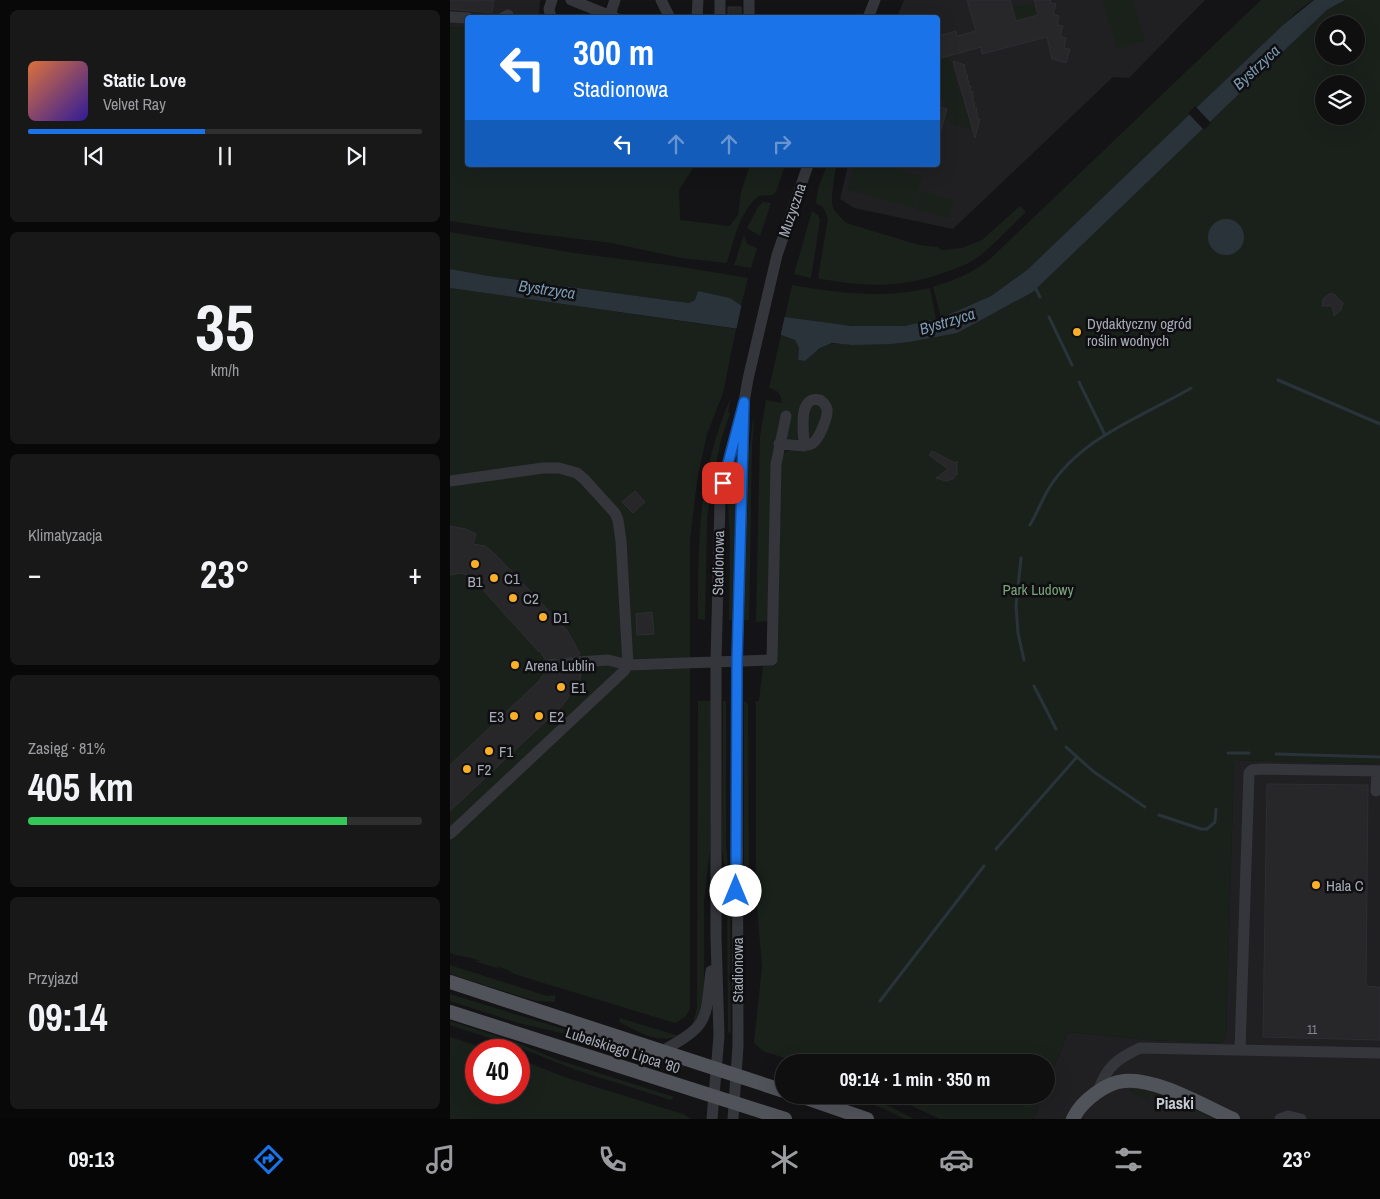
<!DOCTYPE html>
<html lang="pl">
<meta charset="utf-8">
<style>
body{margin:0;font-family:"Archivo Narrow",sans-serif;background:#181819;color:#f1f3f6;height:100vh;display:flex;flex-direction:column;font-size:19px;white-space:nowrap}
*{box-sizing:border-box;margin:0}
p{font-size:16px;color:#9b9c9f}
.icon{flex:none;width:28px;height:28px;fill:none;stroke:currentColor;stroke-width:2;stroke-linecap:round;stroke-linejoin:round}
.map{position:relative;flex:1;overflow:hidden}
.panel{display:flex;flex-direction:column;gap:10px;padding:10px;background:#080809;width:450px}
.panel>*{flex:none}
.hud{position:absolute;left:15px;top:15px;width:475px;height:152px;border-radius:5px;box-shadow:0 5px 20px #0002,0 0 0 1px #2f2f30;background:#1a73e8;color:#fff;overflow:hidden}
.controls{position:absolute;left:865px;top:15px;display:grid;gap:10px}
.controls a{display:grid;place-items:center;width:50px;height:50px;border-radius:50%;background:#0f0f10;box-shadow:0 5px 20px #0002,0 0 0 1px #2f2f30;font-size:25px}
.speed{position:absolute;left:15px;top:1039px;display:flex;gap:10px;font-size:25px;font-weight:700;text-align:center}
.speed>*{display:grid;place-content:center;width:65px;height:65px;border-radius:50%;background:#0f0f10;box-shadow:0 5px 20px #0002,0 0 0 1px #2f2f30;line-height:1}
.speed .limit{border:8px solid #d22;background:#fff;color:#111}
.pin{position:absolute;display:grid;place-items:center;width:42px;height:42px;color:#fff;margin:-21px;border-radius:10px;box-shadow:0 2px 8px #0006}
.me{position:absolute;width:55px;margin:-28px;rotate:0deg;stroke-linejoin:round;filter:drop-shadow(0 0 4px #0008)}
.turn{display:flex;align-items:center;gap:18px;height:105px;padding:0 25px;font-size:22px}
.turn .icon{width:65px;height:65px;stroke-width:2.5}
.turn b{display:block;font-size:35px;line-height:42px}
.lanes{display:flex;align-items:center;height:48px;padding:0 25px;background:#0003;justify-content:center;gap:25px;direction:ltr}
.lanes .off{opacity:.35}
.big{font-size:38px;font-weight:700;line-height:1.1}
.panel .tile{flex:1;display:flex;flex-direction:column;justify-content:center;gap:8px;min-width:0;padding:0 18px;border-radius:8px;background:#181819}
.panel .dial{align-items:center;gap:0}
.dial b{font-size:65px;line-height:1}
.song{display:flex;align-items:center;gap:15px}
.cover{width:60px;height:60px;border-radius:8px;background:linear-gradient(135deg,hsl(20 70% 55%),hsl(250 70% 35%))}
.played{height:5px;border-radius:2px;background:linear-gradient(90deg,#1a73e8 45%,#2f2f30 45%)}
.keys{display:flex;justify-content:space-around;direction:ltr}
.heat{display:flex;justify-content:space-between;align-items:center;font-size:28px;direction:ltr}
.charge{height:8px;border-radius:4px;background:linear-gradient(90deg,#34c759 81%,#2f2f30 0)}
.trip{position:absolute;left:325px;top:1054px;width:280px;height:50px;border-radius:25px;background:#0f0f10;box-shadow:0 5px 20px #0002,0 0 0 1px #2f2f30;font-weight:700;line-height:50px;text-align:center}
.tab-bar{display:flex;height:80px;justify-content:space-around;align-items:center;background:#060606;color:#9b9c9f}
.tab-bar .icon{width:35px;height:35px}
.tab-bar .current{color:#1a73e8}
.tab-bar b{font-size:22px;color:#f1f3f6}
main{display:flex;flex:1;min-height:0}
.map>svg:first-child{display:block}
</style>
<main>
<section class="panel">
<div class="tile">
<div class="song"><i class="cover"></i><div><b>Static Love</b><p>Velvet Ray</p></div></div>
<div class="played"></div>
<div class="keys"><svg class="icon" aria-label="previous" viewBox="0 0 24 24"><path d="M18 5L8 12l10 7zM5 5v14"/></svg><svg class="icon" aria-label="pause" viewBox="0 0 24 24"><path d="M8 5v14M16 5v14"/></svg><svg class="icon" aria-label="next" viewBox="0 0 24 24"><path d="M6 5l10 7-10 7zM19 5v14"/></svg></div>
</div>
<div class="tile dial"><b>35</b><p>km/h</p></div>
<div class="tile"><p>Klimatyzacja</p>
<div class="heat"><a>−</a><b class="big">23°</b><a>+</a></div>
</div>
<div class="tile"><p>Zasięg · 81%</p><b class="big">405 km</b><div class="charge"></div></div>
<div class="tile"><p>Przyjazd</p><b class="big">09:14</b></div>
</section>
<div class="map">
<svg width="930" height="1119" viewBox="0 0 930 1119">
<rect width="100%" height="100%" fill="#141416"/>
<!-- built -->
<path fill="#202023" d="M0,0H90L89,17L18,18L17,28L0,27Z
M454,0H755L679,78L663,77L503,229L404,208L390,199L398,165H488V18L447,17Z
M784,760L930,764V1119H583L593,1095H596V1087L618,1032L699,1040L771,1043L776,1038Z"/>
<!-- green -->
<path fill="#1a211b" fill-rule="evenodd" d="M652,0H683L695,41L667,49Z
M811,0H863L849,10L577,270L541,296L491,318L483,287C504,280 523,273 540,259Z
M895,0H930V764L784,760L776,1038L772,1043L699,1040L618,1032L596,1087V1062H347L313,1051L304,1043L312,967L306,894V701H309L313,666L326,665L330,475L332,455L337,451L356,449L379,413L365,396L347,441L337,440L333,413L320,621L306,622L310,437L316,400L332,403C331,394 328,390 319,388L331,335L345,340L349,348L348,360L355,361C375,344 376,342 402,345L550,310L583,292L840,45L877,10ZM874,24H906V56H874ZM874,84H906V116H874Z
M585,3L588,15L566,21L562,7Z
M0,27L17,28L18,165H245L229,190L230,220L280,226L288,215L291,192L300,165H335L326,192L322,195L309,196C290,210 284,240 277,262L275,263L231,258L162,243L71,232L0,221Z
M499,57L509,90H511L521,129L499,123L506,113L505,110L495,123L498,108L495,107L496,101L488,98V60Z
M377,165H386L382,195V204L384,210L396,223L469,245L487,247L492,250L512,248L532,240L570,206L576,212C560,227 545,244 528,257C519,264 507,268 496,272C453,288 416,287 371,279L368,278L378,218L373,207L366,203L368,189Z
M404,165H432L472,176L464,208L397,190Z
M470,190L504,200L499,218L465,209Z
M313,202L321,203L310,236L297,228L308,207Z
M362,211L368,215L370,220L361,278L344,274Z
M0,232L124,253L226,266L298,278L291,306L280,298L248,292L245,300L239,303L39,276L0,269Z
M294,235L297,244L307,248L301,268L284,265Z
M342,285C387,293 435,299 480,288L486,319C475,321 463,325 451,326C412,330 373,322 335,317Z
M0,288L286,329L273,393L257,434L247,481L240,540V1009L235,1017L225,1023L64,974L58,970L46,966L50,969L24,961H31C21,957 11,957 0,953Z
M281,397L278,412L280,413L271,440L261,488L257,520L255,620L248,619C248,539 248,472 281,397Z
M368,404L372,410L366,435L361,441L355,435L358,408Z
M303,419H304L302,448L299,620H294L299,454Z
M285,461H287L282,620H279L280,537L278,504Z
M248,701H261L260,849L254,902V1005L251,1013L242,1025L247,1008Z
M273,701H276V846L280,890L281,1033L278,1032L277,890L272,846Z
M294,701L298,704L299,876L297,889L294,876Z
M0,965L97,996L105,995V1002L85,1001L0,974Z
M0,994L233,1066L232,1069L120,1035L68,1023L0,1001Z
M170,1018L229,1036C206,1044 190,1032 169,1022Z
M0,1021L66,1042L108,1060L224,1097L221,1100L126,1070L73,1049L0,1025Z
M0,1037L41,1050H26V1092H69V1059L117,1078L233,1114L241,1119H0Z
M687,1089L700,1091L701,1089L776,1119H763L701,1094L698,1100L683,1094L678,1090Z
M396,1095C420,1095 443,1108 464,1119H455L432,1108Z
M438,1095H593L583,1119H490Z"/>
<!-- water -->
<path fill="#2a333a" d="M864,0H895L877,10L840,45L583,292L507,333L459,342L440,344L402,345L382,343L370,348L355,361L348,360L349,348L345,340L331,335L0,288V269L39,276L239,303L245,300L248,291L280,298L292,306L335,317L402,326H454L491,318L541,296L577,270L833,25Z
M758 237a18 18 0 1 1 36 0a18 18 0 1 1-36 0Z"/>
<!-- pier -->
<path fill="#141416" d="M745,106L761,123L754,130L738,113Z
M292,303L335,315L330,338L286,331Z"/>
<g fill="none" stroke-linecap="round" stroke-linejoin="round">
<!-- stream -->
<path stroke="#2a333a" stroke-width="3" d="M585,287L590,297
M599,317L622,365
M828,380L930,424
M629,382L655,435
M580,525C587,513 592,500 599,488C631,437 692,417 741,388
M571,558L566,606L568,633L574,660
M584,686L606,729
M616,747L644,772L695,807
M778,753H799
M826,754L930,757
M709,815L751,829H757L765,822L766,809
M546,849L626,758
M430,1001L534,866"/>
</g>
<!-- building -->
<path fill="#27272a" stroke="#2e2e32" d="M0,0H44L42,13L0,9Z
M517,0H560L566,21L588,15L584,0H601L600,3L606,4L603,14L609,16L607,25L613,26L610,36L616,38L614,48L620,49L616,63L602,59L597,37L532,54L531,47L488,59V36L506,31L507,36L526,31Z
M278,7H291V18H278Z
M503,61L515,65L514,69L516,70L515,75H518L517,80L519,81L518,86H521L520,91L523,92V102L525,103L524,108H527L526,113L528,114L527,119H530L525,138Z
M488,107L497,109L490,133H488Z
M879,294H884L893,303L891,310L884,316L882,306H872L873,299Z
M482,451L505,463L507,461V475L506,474L503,479L496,481L486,478L498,469L479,455Z
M185,491L195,502L183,513L172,502Z
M0,526L16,529L26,534L23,544L35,546L46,555L117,630L130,654L123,658V666L126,669H131L130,681L112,706L0,811V765L89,681L97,670L96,661L90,651L89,652L23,579L17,575L11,573L0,575Z
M202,612L204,634L187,635L186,614Z
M817,784L918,785L916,986L930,987V1040L813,1037Z"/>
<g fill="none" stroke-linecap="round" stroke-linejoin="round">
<!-- minor-tunnel -->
<path stroke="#313236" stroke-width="11" stroke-dasharray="11 5.5" stroke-linecap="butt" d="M96,665L129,662"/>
<!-- minor -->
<path stroke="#35363b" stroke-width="11" d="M121,0L166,18
M211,0L220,18
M270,0V18
M299,0V18
M0,17L18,18
M53,18L58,15
M101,18L99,9L102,0
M159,18L165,0
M247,18L248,0
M418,18L425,0
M329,444C339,444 352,448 361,444C369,441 378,417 377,409C376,405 373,402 370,400C347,395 354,432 354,446
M0,481L93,468H109L127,473L135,480L165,513L168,520L171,541L178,665L174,671L0,834
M129,662L158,660L178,665L322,660L326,464L336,416
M926,791L927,771
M214,1050C260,1024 255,1021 261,971
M790,1050L799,773L802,770L811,769L930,771
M648,1091C657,1066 667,1059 690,1048L930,1053
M262,1119L269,1036L266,937V661L270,501L277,465L294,402L298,379L327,255L358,165
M283,1119L288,1046L287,661L294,421
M830,1119L838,1116L851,1119"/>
<!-- major -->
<path stroke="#51535a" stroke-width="14" d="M0,982L334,1091
M0,1012L335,1119
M347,1095L417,1119
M623,1119C628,1108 636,1100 646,1093C654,1087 664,1082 674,1081C705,1077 754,1106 783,1119"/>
</g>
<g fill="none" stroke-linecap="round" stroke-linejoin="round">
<!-- route casing -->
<g stroke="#114b97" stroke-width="12">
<path id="route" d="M273,483L294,402L287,661L286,891"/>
</g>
<!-- route -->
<use href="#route" stroke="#1a73e8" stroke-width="9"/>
</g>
<!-- markers -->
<g fill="#f9af29" stroke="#0f0f11" stroke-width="2">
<circle cx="627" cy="332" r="5"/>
<circle cx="25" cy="564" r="5"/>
<circle cx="44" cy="578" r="5"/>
<circle cx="63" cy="598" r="5"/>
<circle cx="93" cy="617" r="5"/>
<circle cx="65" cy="665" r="5"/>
<circle cx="111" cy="687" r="5"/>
<circle cx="64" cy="716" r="5"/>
<circle cx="89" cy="716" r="5"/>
<circle cx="39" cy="751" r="5"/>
<circle cx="17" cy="769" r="5"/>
<circle cx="866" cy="885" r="5"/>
</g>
<g text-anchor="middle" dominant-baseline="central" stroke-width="5" stroke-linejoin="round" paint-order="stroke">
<!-- number labels -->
<g font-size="12" fill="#858993">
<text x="862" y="1030">11</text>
</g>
<!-- street labels -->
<g font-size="15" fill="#a5abb7" stroke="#0f0f11">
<text transform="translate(342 210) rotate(-71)">Muzyczna</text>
<text transform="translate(268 563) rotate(-89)">Stadionowa</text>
<text transform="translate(287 970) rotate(-90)">Stadionowa</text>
<text transform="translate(173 1050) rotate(18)">Lubelskiego Lipca '80</text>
</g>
<!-- poi labels -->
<g font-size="15" fill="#a5abb7" stroke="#0f0f11" text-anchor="start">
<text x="637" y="323">Dydaktyczny ogród<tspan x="637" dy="17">roślin wodnych</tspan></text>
<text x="54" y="578">C1</text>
<text x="25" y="581" text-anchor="middle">B1</text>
<text x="73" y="598">C2</text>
<text x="103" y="617">D1</text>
<text x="75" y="665">Arena Lublin</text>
<text x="121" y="687">E1</text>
<text x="54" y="716" text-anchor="end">E3</text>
<text x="99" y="716">E2</text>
<text x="49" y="751">F1</text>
<text x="27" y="769">F2</text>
<text x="876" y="885">Hala C</text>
</g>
<!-- park labels -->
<g font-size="15" fill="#7ba37d" stroke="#0f0f11">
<text x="588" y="589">Park Ludowy</text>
</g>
<!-- water labels -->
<g font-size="16" font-style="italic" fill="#7b9ab4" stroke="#0f0f11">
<text transform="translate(806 67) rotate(-43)">Bystrzyca</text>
<text transform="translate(97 289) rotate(8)">Bystrzyca</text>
<text transform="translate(497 321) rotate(-17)">Bystrzyca</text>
</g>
<!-- neighbourhood labels -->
<g font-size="16" font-weight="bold" fill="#c6cad3" stroke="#0f0f11">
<text x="725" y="1103">Piaski</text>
</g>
</g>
</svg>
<div class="controls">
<a><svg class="icon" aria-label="search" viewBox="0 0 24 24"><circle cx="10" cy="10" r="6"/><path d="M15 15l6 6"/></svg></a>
<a><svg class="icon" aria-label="layers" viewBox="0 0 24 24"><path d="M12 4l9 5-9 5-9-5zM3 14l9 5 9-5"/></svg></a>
</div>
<div class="speed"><div class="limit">40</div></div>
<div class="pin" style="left:273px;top:483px;background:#d93025"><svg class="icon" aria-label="arrive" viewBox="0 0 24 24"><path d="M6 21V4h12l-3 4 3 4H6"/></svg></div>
<svg class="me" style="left:286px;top:891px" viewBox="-20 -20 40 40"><circle r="19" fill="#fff"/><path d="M0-13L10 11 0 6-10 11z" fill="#1a73e8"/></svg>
<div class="trip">09:14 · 1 min · 350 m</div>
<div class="hud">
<div class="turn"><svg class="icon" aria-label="left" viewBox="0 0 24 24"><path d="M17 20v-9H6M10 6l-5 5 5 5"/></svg><div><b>300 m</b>Stadionowa</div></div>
<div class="lanes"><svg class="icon" aria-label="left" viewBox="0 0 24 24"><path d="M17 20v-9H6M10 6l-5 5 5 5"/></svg><svg class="icon off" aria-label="ahead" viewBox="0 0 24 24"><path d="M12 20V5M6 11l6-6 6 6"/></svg><svg class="icon off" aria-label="ahead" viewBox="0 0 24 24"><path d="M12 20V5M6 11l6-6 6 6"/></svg><svg class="icon off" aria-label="right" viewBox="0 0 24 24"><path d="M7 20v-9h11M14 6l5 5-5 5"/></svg></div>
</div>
</div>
</main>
<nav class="tab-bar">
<b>09:13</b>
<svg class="icon current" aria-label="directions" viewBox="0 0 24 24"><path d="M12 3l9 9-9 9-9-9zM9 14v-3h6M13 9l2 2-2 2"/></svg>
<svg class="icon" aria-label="music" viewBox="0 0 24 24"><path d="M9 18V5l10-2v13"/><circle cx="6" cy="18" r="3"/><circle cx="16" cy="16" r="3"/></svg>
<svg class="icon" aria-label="phone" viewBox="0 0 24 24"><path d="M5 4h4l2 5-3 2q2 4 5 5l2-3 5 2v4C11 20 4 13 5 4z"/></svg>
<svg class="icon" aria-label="climate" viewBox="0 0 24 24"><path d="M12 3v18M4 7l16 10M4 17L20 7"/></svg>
<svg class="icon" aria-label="car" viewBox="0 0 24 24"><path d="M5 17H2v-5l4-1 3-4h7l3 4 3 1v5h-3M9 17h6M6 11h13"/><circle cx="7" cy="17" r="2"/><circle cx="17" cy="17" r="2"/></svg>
<svg class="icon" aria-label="filters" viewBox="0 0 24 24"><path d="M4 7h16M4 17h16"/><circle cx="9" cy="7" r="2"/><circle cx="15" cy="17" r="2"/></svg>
<b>23°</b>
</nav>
